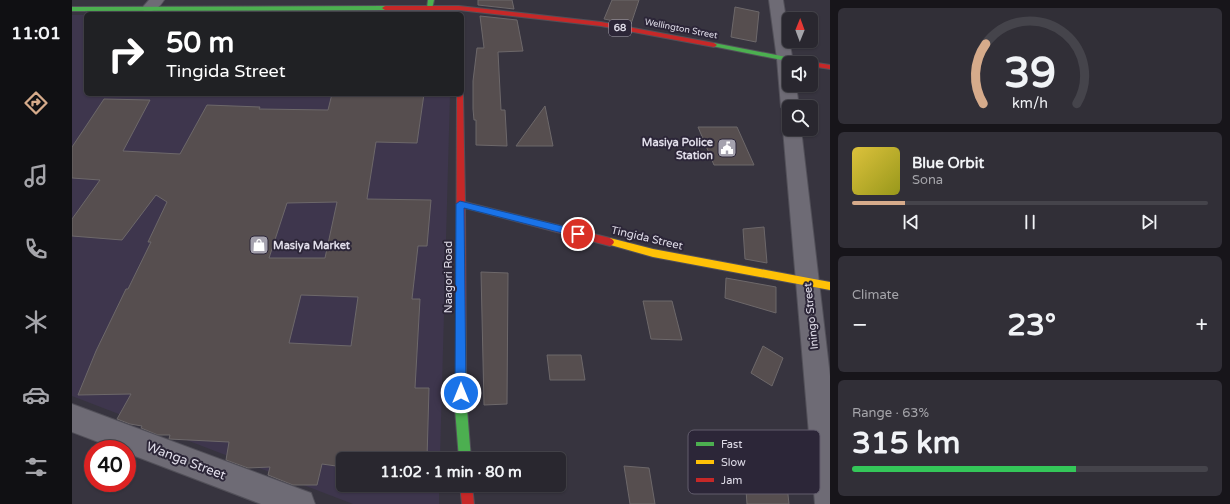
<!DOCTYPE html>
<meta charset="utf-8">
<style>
body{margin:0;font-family:"Varela Round",sans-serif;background:#312f37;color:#f1f3f6;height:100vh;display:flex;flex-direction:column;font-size:15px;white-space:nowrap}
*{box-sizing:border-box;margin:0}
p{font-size:13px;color:#a5a5aa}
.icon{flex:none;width:22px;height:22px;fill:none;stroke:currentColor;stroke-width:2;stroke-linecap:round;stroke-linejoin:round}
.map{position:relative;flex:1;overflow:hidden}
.side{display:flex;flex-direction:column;gap:8px;padding:8px;background:#17151a;width:400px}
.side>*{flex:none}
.guide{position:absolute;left:12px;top:12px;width:380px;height:84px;border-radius:6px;box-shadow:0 1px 3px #0004,0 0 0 1px #45444b;background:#202124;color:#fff;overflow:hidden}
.needle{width:26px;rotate:1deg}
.tools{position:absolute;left:710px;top:12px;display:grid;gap:8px}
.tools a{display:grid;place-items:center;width:36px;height:36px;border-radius:6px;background:#29272f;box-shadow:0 1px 3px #0004,0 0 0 1px #45444b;font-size:20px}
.speed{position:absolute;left:12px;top:440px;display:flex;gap:8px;font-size:20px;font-weight:700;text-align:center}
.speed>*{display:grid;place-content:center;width:52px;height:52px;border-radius:50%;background:#29272f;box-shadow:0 1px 3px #0004,0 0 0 1px #45444b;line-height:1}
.speed .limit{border:6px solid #d22;background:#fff;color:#111}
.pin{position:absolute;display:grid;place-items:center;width:34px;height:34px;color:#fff;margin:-17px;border:2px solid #fff;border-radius:50%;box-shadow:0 1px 4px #0007}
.me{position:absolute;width:44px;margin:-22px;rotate:0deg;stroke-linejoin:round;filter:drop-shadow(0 0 3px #0008)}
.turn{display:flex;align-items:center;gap:14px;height:84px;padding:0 16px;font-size:18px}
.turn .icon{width:52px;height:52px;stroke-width:2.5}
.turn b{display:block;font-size:28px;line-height:34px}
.big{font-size:30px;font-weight:700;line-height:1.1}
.side .tile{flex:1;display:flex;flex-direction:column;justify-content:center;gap:6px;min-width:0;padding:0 14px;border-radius:6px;background:#312f37}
.side .dial{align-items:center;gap:0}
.dial svg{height:104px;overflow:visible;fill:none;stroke:#45444b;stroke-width:7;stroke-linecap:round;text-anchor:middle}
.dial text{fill:#f1f3f6;stroke:none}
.song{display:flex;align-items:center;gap:12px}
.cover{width:48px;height:48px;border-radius:6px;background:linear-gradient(135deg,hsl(50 70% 55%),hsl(60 70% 35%))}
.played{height:4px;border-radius:2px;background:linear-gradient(90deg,#d6ab8b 15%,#45444b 15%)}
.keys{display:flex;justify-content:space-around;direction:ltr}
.heat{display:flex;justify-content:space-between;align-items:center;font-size:22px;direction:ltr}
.charge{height:6px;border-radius:3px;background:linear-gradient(90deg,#34c759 63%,#45444b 0)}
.trip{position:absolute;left:264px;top:452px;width:230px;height:40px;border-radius:6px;background:#29272f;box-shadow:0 1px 3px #0004,0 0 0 1px #45444b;font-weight:700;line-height:40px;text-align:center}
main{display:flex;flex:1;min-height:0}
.menu{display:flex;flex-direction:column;width:72px;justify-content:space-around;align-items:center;background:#101013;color:#a5a5aa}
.menu .icon{width:28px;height:28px}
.menu .on{color:#d6ab8b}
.menu b{font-size:18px;color:#f1f3f6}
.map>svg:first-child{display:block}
</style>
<main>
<nav class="menu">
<b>11:01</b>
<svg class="icon on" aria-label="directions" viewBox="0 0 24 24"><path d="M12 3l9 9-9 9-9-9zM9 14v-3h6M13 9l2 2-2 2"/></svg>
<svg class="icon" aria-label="music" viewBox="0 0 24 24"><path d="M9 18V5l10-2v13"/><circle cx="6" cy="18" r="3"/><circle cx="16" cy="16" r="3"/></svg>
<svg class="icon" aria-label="phone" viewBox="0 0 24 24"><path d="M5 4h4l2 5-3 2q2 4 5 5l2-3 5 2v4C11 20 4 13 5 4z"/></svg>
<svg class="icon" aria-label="climate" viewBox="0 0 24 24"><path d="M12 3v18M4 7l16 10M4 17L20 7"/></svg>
<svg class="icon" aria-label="car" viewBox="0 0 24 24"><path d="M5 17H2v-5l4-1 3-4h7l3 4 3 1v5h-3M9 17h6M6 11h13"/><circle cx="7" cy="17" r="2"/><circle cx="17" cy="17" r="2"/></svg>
<svg class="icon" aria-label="filters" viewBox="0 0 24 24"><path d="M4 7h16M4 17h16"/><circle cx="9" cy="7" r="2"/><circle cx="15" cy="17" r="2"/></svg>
</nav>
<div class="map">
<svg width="758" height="504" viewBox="0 0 758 504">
<rect width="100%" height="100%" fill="#37343f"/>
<!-- built -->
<path fill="#3e364d" d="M0,15H14V94H378L368,459H271V485H367V504H281L0,396Z"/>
<!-- building -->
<path fill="#564e4f" stroke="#6d686a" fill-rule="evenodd" d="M406,0H440L442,9L406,5Z
M540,0H567L559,24L532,19Z
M663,7L687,12L684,42L659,37Z
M408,16L445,20L451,51L426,52L429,110H433L435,146L404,145V120H402L401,109V81L405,48H412Z
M260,94H352L345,143L304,142L295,199L359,200L355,246H346L340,299H348L343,388H357L355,459H271V467L250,464L245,485H221L196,475L198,467L176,468L154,460L157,442L97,439L98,435H86L69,428L70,426L58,424L45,419L59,394L6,395L24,351L54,289H56L79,242H76L95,202L84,195L50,240L0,236V219L28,180L0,178V147L32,99L78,100L51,151L108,154L135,105L188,107L187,109L256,110ZM265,202L253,258H197L215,203ZM229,295L286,297L279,346L217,343Z
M473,106L481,146H444Z
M626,127H665L682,165H642Z
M692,227L695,263L673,259L671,229Z
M409,272L436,273L435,404L412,405Z
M654,278L704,287V313L653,298Z
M571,301H600L610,340L579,339Z
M691,346L711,358L700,386L679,373Z
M475,355H509L513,380H478Z
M671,448L712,458L717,504H675Z
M552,466L577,468L583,504H558Z"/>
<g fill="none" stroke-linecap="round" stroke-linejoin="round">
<!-- street casing -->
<g stroke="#525059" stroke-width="2">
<path id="street" d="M77,0H92C87,8 81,13 72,11L70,8Z
M697,0H711L721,63H717V85H724L727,107H717V112L712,111L709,107L705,59Z
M717,124V129H729L758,376V504H743L711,129L714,125Z
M0,404L228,489L239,493L243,504H189L55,453V449H45L0,432Z"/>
</g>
<!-- fast casing -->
<g stroke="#525059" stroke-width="2">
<path id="fast" d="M356,0H362L360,9L355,8Z
M0,7L313,6L316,8L313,10L0,11Z
M642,43L735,61L738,63H725L640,46L639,45Z
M389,364L393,365L394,369L395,409L399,459H387L383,409L384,369L385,365Z"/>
</g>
<!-- slow casing -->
<g stroke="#525059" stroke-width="2">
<path id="slow" d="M538,238L581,249L758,282V290L581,257L535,244L534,242L535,240Z"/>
</g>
<!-- jam casing -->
<g stroke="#525059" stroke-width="2">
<path id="jam" d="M387,6L529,22L642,43L645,45L642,47L529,26L387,10H313L310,8L313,6Z
M739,62L758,65V69L739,66V63H736Z
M390,92L391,94L393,202L538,238L541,240L542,242L541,244L538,246L393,208L394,369L393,373L389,374L385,373L384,369L385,94H390Z
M388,485H400L402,504H390Z"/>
</g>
<!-- street -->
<use href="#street" fill="#6e6b75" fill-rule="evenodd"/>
<!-- fast -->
<use href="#fast" fill="#4caf50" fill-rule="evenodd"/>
<!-- slow -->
<use href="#slow" fill="#ffc107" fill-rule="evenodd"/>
<!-- jam -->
<use href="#jam" fill="#c62828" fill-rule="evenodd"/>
</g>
<!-- route -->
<path fill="#1a73e8" stroke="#114b97" d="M388,201L506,230L511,234L506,237L392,208L394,393L393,397L389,399L385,397L383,393L384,204Z"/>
<!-- icons -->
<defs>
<g id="civic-square" transform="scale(1)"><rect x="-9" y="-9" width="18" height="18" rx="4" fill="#a5a2ae" stroke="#2c2638"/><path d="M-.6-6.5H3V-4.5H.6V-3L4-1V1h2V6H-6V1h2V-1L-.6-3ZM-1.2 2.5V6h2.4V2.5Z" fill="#fff"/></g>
<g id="shop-square" transform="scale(1)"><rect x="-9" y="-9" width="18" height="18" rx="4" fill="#a5a2ae" stroke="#2c2638"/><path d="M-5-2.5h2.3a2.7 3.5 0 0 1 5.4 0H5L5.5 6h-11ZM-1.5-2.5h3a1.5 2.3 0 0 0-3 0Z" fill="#fff"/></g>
</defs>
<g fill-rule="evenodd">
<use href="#civic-square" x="655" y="148"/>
<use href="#shop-square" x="187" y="245"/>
</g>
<g text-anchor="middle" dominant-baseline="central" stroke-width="4" stroke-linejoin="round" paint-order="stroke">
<!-- far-street labels -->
<g font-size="9" fill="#e0dde9" stroke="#2c2638">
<text transform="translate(609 29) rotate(11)">Wellington Street</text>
</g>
<!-- shield labels -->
<rect fill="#2c2638" stroke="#aaa6b4" stroke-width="1" x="537" y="20" width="22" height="16" rx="3"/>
<g font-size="10" font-weight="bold" fill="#e0dde9">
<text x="548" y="28">68</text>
</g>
<!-- poi labels -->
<g font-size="11" font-weight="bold" fill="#e0dde9" stroke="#2c2638" text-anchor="end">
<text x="641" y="142">Masiya Police<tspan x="641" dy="13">Station</tspan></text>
<text x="201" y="245" text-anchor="start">Masiya Market</text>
</g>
<!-- street labels -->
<g font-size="11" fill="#e0dde9" stroke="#2c2638">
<text transform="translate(575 238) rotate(13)">Tingida Street</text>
<text transform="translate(376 277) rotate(-90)">Naagori Road</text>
<text transform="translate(739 316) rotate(-96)">Iningo Street</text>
</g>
<!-- near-street labels -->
<g font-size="13" fill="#e0dde9" stroke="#2c2638">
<text transform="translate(114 461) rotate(21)">Wanga Street</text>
</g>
</g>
<!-- legend -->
<rect x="616" y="430" width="132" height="64" rx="6" fill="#2c2638" stroke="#625d6d" stroke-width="1"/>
<rect x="624" y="442" width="18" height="4" fill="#4caf50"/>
<rect x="624" y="460" width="18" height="4" fill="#ffc107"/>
<rect x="624" y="478" width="18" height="4" fill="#c62828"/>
<g font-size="11" fill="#e0dde9">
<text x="649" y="448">Fast</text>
<text x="649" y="466">Slow</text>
<text x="649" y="484">Jam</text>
</g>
</svg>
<div class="tools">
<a><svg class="needle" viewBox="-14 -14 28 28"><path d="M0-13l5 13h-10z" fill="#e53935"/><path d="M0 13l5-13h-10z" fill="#a5a5aa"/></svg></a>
<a><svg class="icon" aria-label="sound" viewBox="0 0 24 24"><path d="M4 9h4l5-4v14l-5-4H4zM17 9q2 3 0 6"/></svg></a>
<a><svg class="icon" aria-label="search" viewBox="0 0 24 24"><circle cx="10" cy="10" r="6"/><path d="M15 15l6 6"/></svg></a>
</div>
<div class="speed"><div class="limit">40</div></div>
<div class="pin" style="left:506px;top:234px;background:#d93025"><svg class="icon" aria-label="arrive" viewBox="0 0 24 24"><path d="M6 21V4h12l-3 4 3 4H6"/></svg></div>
<svg class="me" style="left:389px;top:393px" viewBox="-20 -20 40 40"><circle r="17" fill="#1a73e8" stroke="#fff" stroke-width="3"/><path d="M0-11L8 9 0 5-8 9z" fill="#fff"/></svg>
<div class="trip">11:02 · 1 min · 80 m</div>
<div class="guide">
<div class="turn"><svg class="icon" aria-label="right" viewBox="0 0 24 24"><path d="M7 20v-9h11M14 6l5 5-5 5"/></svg><div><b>50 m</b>Tingida Street</div></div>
</div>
</div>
<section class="side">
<div class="tile dial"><svg viewBox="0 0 100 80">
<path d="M14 69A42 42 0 1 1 86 69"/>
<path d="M14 69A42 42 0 0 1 16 23" stroke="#d6ab8b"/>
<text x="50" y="56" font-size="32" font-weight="700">39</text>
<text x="50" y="72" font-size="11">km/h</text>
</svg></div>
<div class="tile">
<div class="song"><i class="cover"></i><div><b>Blue Orbit</b><p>Sona</p></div></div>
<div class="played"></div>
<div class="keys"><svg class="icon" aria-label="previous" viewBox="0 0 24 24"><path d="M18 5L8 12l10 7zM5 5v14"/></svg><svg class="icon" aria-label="pause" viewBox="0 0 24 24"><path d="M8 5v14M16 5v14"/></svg><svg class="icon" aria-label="next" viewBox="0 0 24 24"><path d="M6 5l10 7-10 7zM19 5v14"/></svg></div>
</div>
<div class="tile"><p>Climate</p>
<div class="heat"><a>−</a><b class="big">23°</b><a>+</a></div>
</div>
<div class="tile"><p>Range · 63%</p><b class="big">315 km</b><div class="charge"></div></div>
</section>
</main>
